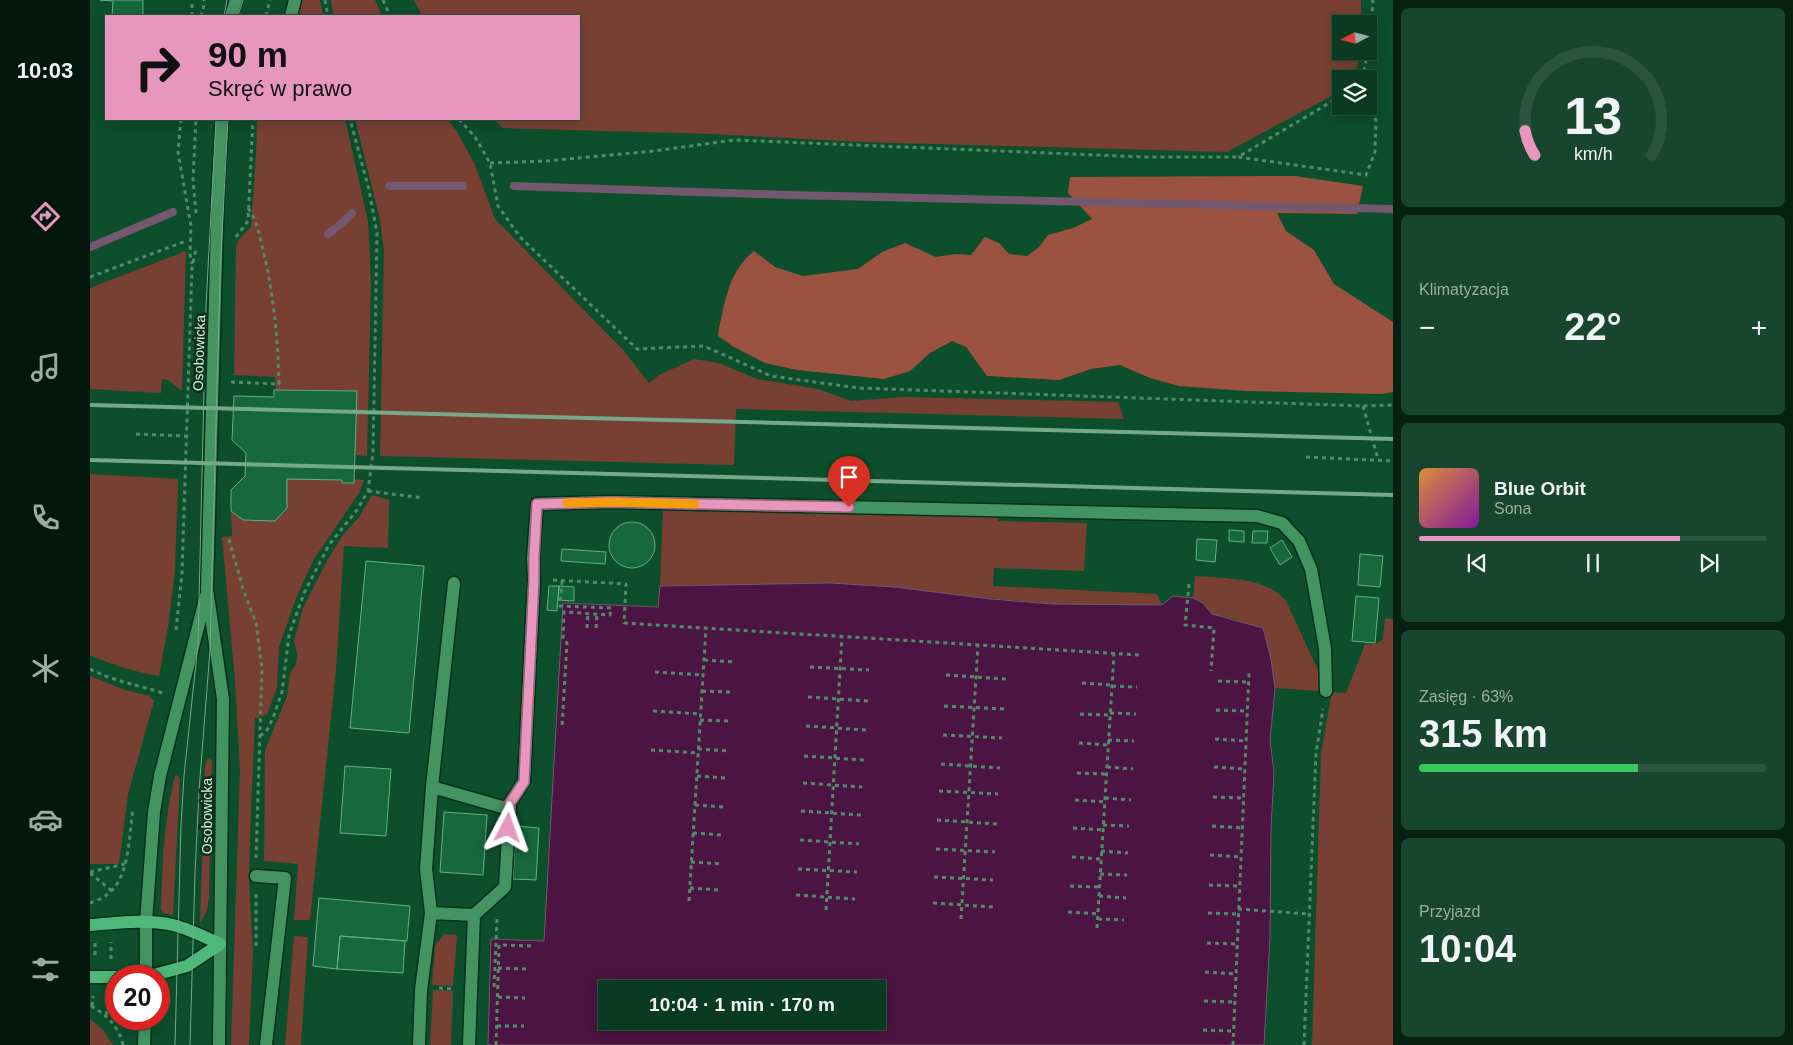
<!DOCTYPE html>
<html lang="pl">
<meta charset="utf-8">
<style>
body{margin:0;font-family:Helvetica,sans-serif;background:#18452e;color:#f1f3f6;height:100vh;display:flex;flex-direction:column;font-size:19px;white-space:nowrap}
*{box-sizing:border-box;margin:0}
p{font-size:16px;color:#99ada5}
.icon{flex:none;width:28px;height:28px;fill:none;stroke:currentColor;stroke-width:2;stroke-linecap:round;stroke-linejoin:round}
.map{position:relative;flex:1;overflow:hidden}
.sheet{display:flex;flex-direction:column;gap:8px;padding:8px;background:#062012;width:400px}
.sheet>*{flex:none}
.banner{position:absolute;left:15px;top:15px;width:475px;height:105px;border-radius:0px;box-shadow:0 2px 12px #0003,0 0 0 1px #2a543f;background:#e797bd;color:#111;overflow:hidden}
.needle{width:32px;rotate:263deg}
.fabs{position:absolute;left:1242px;top:15px;display:grid;gap:10px}
.fabs a{display:grid;place-items:center;width:45px;height:45px;border-radius:0px;background:#0a3a21;box-shadow:0 2px 12px #0003,0 0 0 1px #2a543f;font-size:25px}
.speed{position:absolute;left:15px;top:965px;display:flex;gap:10px;font-size:25px;font-weight:700;text-align:center}
.speed>*{display:grid;place-content:center;width:65px;height:65px;border-radius:50%;background:#0a3a21;box-shadow:0 2px 12px #0003,0 0 0 1px #2a543f;line-height:1}
.speed .limit{border:8px solid #d22;background:#fff;color:#111}
.pin{position:absolute;display:grid;place-items:center;width:42px;height:42px;color:#fff;margin:-51px -21px;border-radius:50% 50% 50% 0;rotate:-45deg;box-shadow:0 0 5px #0007}
.pin .icon{rotate:45deg}
.me{position:absolute;width:55px;margin:-28px;rotate:4deg;stroke-linejoin:round;filter:drop-shadow(0 0 4px #0008)}
.turn{display:flex;align-items:center;gap:18px;height:105px;padding:0 20px;font-size:22px}
.turn .icon{width:65px;height:65px;stroke-width:2.5}
.turn b{display:block;font-size:35px;line-height:42px}
.big{font-size:38px;font-weight:800;line-height:1.1}
.sheet .card{flex:1;display:flex;flex-direction:column;justify-content:center;gap:8px;min-width:0;padding:0 18px;border-radius:8px;background:#18452e}
.sheet .dial{align-items:center;gap:0}
.dial svg{height:130px;overflow:visible;fill:none;stroke:#2a543f;stroke-width:7;stroke-linecap:round;text-anchor:middle}
.dial text{fill:#f1f3f6;stroke:none}
.song{display:flex;align-items:center;gap:15px}
.cover{width:60px;height:60px;border-radius:8px;background:linear-gradient(135deg,hsl(30 70% 55%),hsl(290 70% 35%))}
.played{height:5px;border-radius:2px;background:linear-gradient(90deg,#e797bd 75%,#2a543f 75%)}
.keys{display:flex;justify-content:space-around;direction:ltr}
.heat{display:flex;justify-content:space-between;align-items:center;font-size:28px;direction:ltr}
.charge{height:8px;border-radius:4px;background:linear-gradient(90deg,#34c759 63%,#2a543f 0)}
.trip{position:absolute;left:508px;top:980px;width:288px;height:50px;border-radius:0px;background:#0a3a21;box-shadow:0 2px 12px #0003,0 0 0 1px #2a543f;font-weight:800;line-height:50px;text-align:center}
main{display:flex;flex:1;min-height:0}
.menu{display:flex;flex-direction:column;width:90px;justify-content:space-around;align-items:center;background:#04170d;color:#99ada5}
.menu .icon{width:35px;height:35px}
.menu .selected{color:#e797bd}
.menu b{font-size:22px;color:#f1f3f6}
.map>svg:first-child{display:block}
</style>
<main>
<nav class="menu">
<b>10:03</b>
<svg class="icon selected" aria-label="directions" viewBox="0 0 24 24"><path d="M12 3l9 9-9 9-9-9zM9 14v-3h6M13 9l2 2-2 2"/></svg>
<svg class="icon" aria-label="music" viewBox="0 0 24 24"><path d="M9 18V5l10-2v13"/><circle cx="6" cy="18" r="3"/><circle cx="16" cy="16" r="3"/></svg>
<svg class="icon" aria-label="phone" viewBox="0 0 24 24"><path d="M5 4h4l2 5-3 2q2 4 5 5l2-3 5 2v4C11 20 4 13 5 4z"/></svg>
<svg class="icon" aria-label="climate" viewBox="0 0 24 24"><path d="M12 3v18M4 7l16 10M4 17L20 7"/></svg>
<svg class="icon" aria-label="car" viewBox="0 0 24 24"><path d="M5 17H2v-5l4-1 3-4h7l3 4 3 1v5h-3M9 17h6M6 11h13"/><circle cx="7" cy="17" r="2"/><circle cx="17" cy="17" r="2"/></svg>
<svg class="icon" aria-label="filters" viewBox="0 0 24 24"><path d="M4 7h16M4 17h16"/><circle cx="9" cy="7" r="2"/><circle cx="15" cy="17" r="2"/></svg>
</nav>
<div class="map">
<svg width="1303" height="1045" viewBox="0 0 1303 1045">
<rect width="100%" height="100%" fill="#0d4e2c"/>
<!-- green -->
<path fill="#774032" d="M210,0H230L233,16H206Z
M241,0H285L292,16H243Z
M324,0H1271V24H1251V51H1271L1265,75L1261,79H1251V88L1245,94L1137,152L771,142L622,134L413,128L404,119H489V16H332Z
M167,119H255L278,221L281,283L277,456L265,455L267,391L186,390L185,377L144,375L146,247L149,239L161,227L166,155Z
M265,119H357L366,130L385,165L405,219L533,350L559,383L569,375L604,359L629,363L667,379L728,389L761,401L814,397L1028,402L1034,419L646,409L644,465L290,456L294,251L290,220Z
M96,251L92,391L78,380L72,379L71,393L0,389V288Z
M0,474L88,479L85,571L78,627L69,676C45,672 22,665 0,655Z
M197,479L252,480V483H263L264,479L274,480L269,493L224,559L207,596L189,647L187,688L177,715L165,718L160,835L159,881L163,951L159,1045H141L150,770L145,681L132,537L142,536L141,511L153,520L185,521L197,508Z
M282,495L299,500L298,548L254,546L246,669L220,920H204L208,864L174,861L175,750L197,696L200,673L206,665L207,654L204,641L213,608L238,559L253,535L270,516Z
M573,508L908,515V521L997,523L994,571L904,568L903,586L1067,594L1072,605L962,604L740,583L570,586Z
M1105,576C1135,579 1175,576 1196,601L1227,668L1230,679L1228,691L1185,688L1181,659L1148,620L1122,614L1113,603L1103,598Z
M1295,618L1303,619V1045H1222L1231,753L1242,692L1256,693L1275,644H1286L1293,639Z
M0,676L35,690L60,696L64,701L38,794L29,864H0Z
M117,759H119L122,761L119,897L117,910L110,924L115,765Z
M87,775L90,779L83,915L73,913L71,909C72,864 74,820 85,776Z
M354,934L367,935L363,986L342,985L345,946Z
M204,936L218,937L211,1045H195Z
M343,990L363,991L361,1045H340Z
M0,1019L13,1030L23,1045H0Z"/>
<!-- forest -->
<path fill="#9c5240" d="M1205,176L1273,186L1267,214L1187,213L1196,231L1224,250L1244,284L1303,322V392L1292,394L1155,391L1089,386L1060,378L1030,365L1001,369L969,380L897,376L876,347L862,341L840,353L820,371L794,379L707,370L675,363L644,347L628,336L629,328C636,298 639,271 664,251L685,267L713,276L768,269L792,252L815,243L846,257L865,254L881,255L895,237L909,243L919,254L937,256L949,247L958,235L983,228L1002,219L978,193L980,177Z"/>
<!-- water -->
<path fill="#4b1442" stroke="#735870" fill-rule="evenodd" d="M740,583L805,587L901,599L962,604L1072,605L1083,596L1103,598L1113,603L1122,614L1173,628L1181,659L1185,688L1180,740L1184,772L1181,829L1180,937L1174,1045H398L401,939L454,941L473,603L568,607L570,586ZM516,989H786V1021H516Z"/>
<g fill="none" stroke-linecap="round" stroke-linejoin="round">
<!-- stream -->
<path stroke="#735870" stroke-width="8" d="M299,186H373
M424,186L700,195L1303,209
M238,234L251,224L262,213
M0,247L83,212"/>
</g>
<!-- building -->
<path fill="#17683c" stroke="#62b17f" d="M10,0H53V16H22L23,1Z
M184,390L267,391L264,483H252V480L197,479V508L185,521L153,520L141,511V490L155,476L156,453L142,440L144,396L184,397Z
M519 545a23 23 0 1 1 46 0a23 23 0 1 1-46 0Z
M1139,530L1154,531V542L1139,541Z
M1163,531H1178L1177,543H1162Z
M1107,539L1127,540L1125,562L1106,560Z
M1192,540L1202,557L1190,565L1180,548Z
M472,549L516,552L515,564L471,561Z
M1270,554L1293,556L1290,587L1268,585Z
M276,561L334,566L319,733L260,728Z
M459,586H469L467,611L457,610Z
M469,586L484,587V601L468,600Z
M1266,596L1289,598L1285,643L1262,641Z
M255,766L301,769L296,836L250,833Z
M354,812L397,815L393,875L350,872Z
M426,826L449,828L446,880L423,879Z
M229,898L320,906L317,941L250,936L247,969L223,966Z
M250,936L315,941L313,973L247,969Z"/>
<g fill="none" stroke-linecap="round" stroke-linejoin="round">
<!-- minor casing -->
<g stroke="#043119" stroke-width="15">
<path id="minor" d="M141,16L146,0
M201,16L205,0
M342,787L419,809
M166,876L195,878L176,1045
M341,913L384,915L379,1045
M384,915L415,887L420,803L434,781L444,580L443,558L447,504L520,502L1167,516L1192,523L1209,541L1221,569L1235,648L1236,691
M56,976V922L64,812L70,776L116,596
M54,1045L55,1019
M129,1045L133,699L117,589L128,189L132,119
M329,1045L331,990L341,913L336,869L342,787L364,583"/>
</g>
<!-- major casing -->
<g stroke="#043119" stroke-width="15">
<path id="major" d="M0,925C28,923 55,919 83,925C99,929 115,937 130,944
M60,976L97,966L130,944
M0,977H26"/>
</g>
<!-- path -->
<path stroke="#528a6a" stroke-width="3" stroke-dasharray="4 4" stroke-linecap="butt" d="M235,0L238,16
M293,0L300,16
M102,16V0
M110,16L113,12L114,0
M176,16L180,0
M1279,43L1283,0
M1272,79L1278,51
M1251,96L1148,157L1276,175L1285,152L1286,121L1279,100
M91,119L88,152L101,226L100,254L102,264
M369,119L385,137L400,163L408,206L430,237L547,349L614,346L681,376L769,388L1273,406L1303,405
M400,163L456,161L564,151L644,140L1055,157H1148
M106,213L103,180L106,119
M146,237L158,221L163,119
M0,277L96,241
M141,382L189,384C188,339 184,298 174,254C170,238 168,222 158,208
M1273,406L1288,459
M46,434L97,436
M1216,457L1303,461
M278,491L333,498
M139,539L153,589L166,623L172,668L166,858
M463,580L536,584L534,623L1050,655
M472,581L470,606L521,608L520,615L474,612L473,639L477,643L472,727
M1099,584L1095,625L1124,628L1121,671
M497,628L498,614
M506,628L507,614
M86,630L92,573L102,267L106,249
M614,660L644,662
M720,667L779,670
M0,669C23,681 48,685 73,693
M565,672L613,675
M856,675L916,679
M1128,681L1158,682
M992,683L1021,685
M1022,686L1047,687
M612,691L641,692
M718,697L778,701
M854,706L914,709
M1126,710L1157,711
M563,711L610,714
M1020,713L1046,714
M990,714L1020,715
M610,720L640,721
M716,726L776,730
M853,735L912,738
M170,736L177,730L183,718L192,692L199,635L214,593L239,545L267,510L278,491L283,452L287,233L279,190L260,119
M1125,739L1155,741
M1018,740L1044,741
M989,743L1018,745
M608,749L638,751
M561,750L608,753
M714,756L774,760
M851,764L910,768
M1017,767L1043,769
M1124,767L1154,769
M987,773L1016,774
M607,776L636,778
M713,783L772,787
M849,791L908,794
M1123,797L1153,798
M1015,798L1041,800
M985,800L1015,802
M605,805L634,807
M711,811L771,815
M847,820L907,824
M1013,825L1039,826
M1122,826L1152,828
M983,828L1013,830
M603,833L632,835
M710,840L769,844
M846,849L905,852
M1011,851L1038,853
M1120,855L1150,857
M982,857L1011,859
M601,862L631,864
M708,869L767,872
M0,872L35,864
M0,873L22,891
M1010,874L1037,875
M844,877L903,880
M1119,885L1149,886
M980,886L1009,887
M600,888L629,890
M166,894V946
M706,895L765,899
M1009,896L1036,898
M599,901L616,628
M0,903C6,901 13,898 18,894C40,877 39,834 43,808
M843,903L903,907
M1148,909L1219,914
M736,910L752,636
M978,912L1008,914
M1118,913L1148,914
M407,919L404,988H408
M871,919L888,645
M1008,919L1034,920
M1007,928L1024,654
M5,943V959
M1117,943L1147,944
M21,959V942
M408,968L437,969
M1115,972L1146,974
M349,988L363,989
M408,997L435,998
M1114,1001L1144,1002
M1,1006C17,1015 29,1027 33,1045
M2,1006L3,996
M16,1015L19,1004
M407,1026H434
M1113,1030L1143,1031
M406,1045L409,945L445,946
M1143,1045L1159,673
M1214,1045L1226,753L1233,709"/>
<!-- minor -->
<use href="#minor" stroke="#449363" stroke-width="12"/>
<!-- major -->
<use href="#major" stroke="#4db879" stroke-width="12"/>
<!-- tram -->
<path stroke="#76a98a" stroke-width="1" d="M134,16L137,0
M148,16L153,0
M85,1045L91,825L94,776L108,644L116,306L126,119
M100,1045L105,873L109,791L120,650L130,273L138,119"/>
<!-- rail -->
<path stroke="#76a98a" stroke-width="4" d="M0,405L1303,439
M0,460L1303,495"/>
</g>
<g fill="none" stroke-linecap="round" stroke-linejoin="round">
<!-- route casing -->
<g stroke="#96627b" stroke-width="12">
<path id="route" d="M418,828L420,803L434,782L444,580V558L447,504L520,502L759,507"/>
</g>
<!-- route -->
<use href="#route" stroke="#e797bd" stroke-width="9"/>
<!-- slow -->
<path stroke="#f59e0b" stroke-width="9" d="M477,503L520,502L605,504"/>
</g>
<g text-anchor="middle" dominant-baseline="central" stroke-width="5" stroke-linejoin="round" paint-order="stroke">
<!-- street labels -->
<g font-size="14" fill="#d0f6db" stroke="#0e2f1c">
<text transform="translate(109 353) rotate(-88)">Osobowicka</text>
<text transform="translate(117 816) rotate(-90)">Osobowicka</text>
</g>
</g>
</svg>
<div class="fabs">
<a><svg class="needle" viewBox="-14 -14 28 28"><path d="M0-13l5 13h-10z" fill="#e53935"/><path d="M0 13l5-13h-10z" fill="#99ada5"/></svg></a>
<a><svg class="icon" aria-label="layers" viewBox="0 0 24 24"><path d="M12 4l9 5-9 5-9-5zM3 14l9 5 9-5"/></svg></a>
</div>
<div class="speed"><div class="limit">20</div></div>
<div class="pin" style="left:759px;top:507px;background:#d93025"><svg class="icon" aria-label="arrive" viewBox="0 0 24 24"><path d="M6 21V4h12l-3 4 3 4H6"/></svg></div>
<svg class="me" style="left:418px;top:828px" viewBox="-20 -20 40 40"><path d="M0-17L14 15 0 8-14 15z" fill="#e797bd" stroke="#fff" stroke-width="4"/></svg>
<div class="trip">10:04 · 1 min · 170 m</div>
<div class="banner">
<div class="turn"><svg class="icon" aria-label="right" viewBox="0 0 24 24"><path d="M7 20v-9h11M14 6l5 5-5 5"/></svg><div><b>90 m</b>Skręć w prawo</div></div>
</div>
</div>
<section class="sheet">
<div class="card dial"><svg viewBox="0 0 100 80">
<path d="M14 69A42 42 0 1 1 86 69"/>
<path d="M14 69A42 42 0 0 1 8 54" stroke="#e797bd"/>
<text x="50" y="56" font-size="32" font-weight="700">13</text>
<text x="50" y="72" font-size="11">km/h</text>
</svg></div>
<div class="card"><p>Klimatyzacja</p>
<div class="heat"><a>−</a><b class="big">22°</b><a>+</a></div>
</div>
<div class="card">
<div class="song"><i class="cover"></i><div><b>Blue Orbit</b><p>Sona</p></div></div>
<div class="played"></div>
<div class="keys"><svg class="icon" aria-label="previous" viewBox="0 0 24 24"><path d="M18 5L8 12l10 7zM5 5v14"/></svg><svg class="icon" aria-label="pause" viewBox="0 0 24 24"><path d="M8 5v14M16 5v14"/></svg><svg class="icon" aria-label="next" viewBox="0 0 24 24"><path d="M6 5l10 7-10 7zM19 5v14"/></svg></div>
</div>
<div class="card"><p>Zasięg · 63%</p><b class="big">315 km</b><div class="charge"></div></div>
<div class="card"><p>Przyjazd</p><b class="big">10:04</b></div>
</section>
</main>
